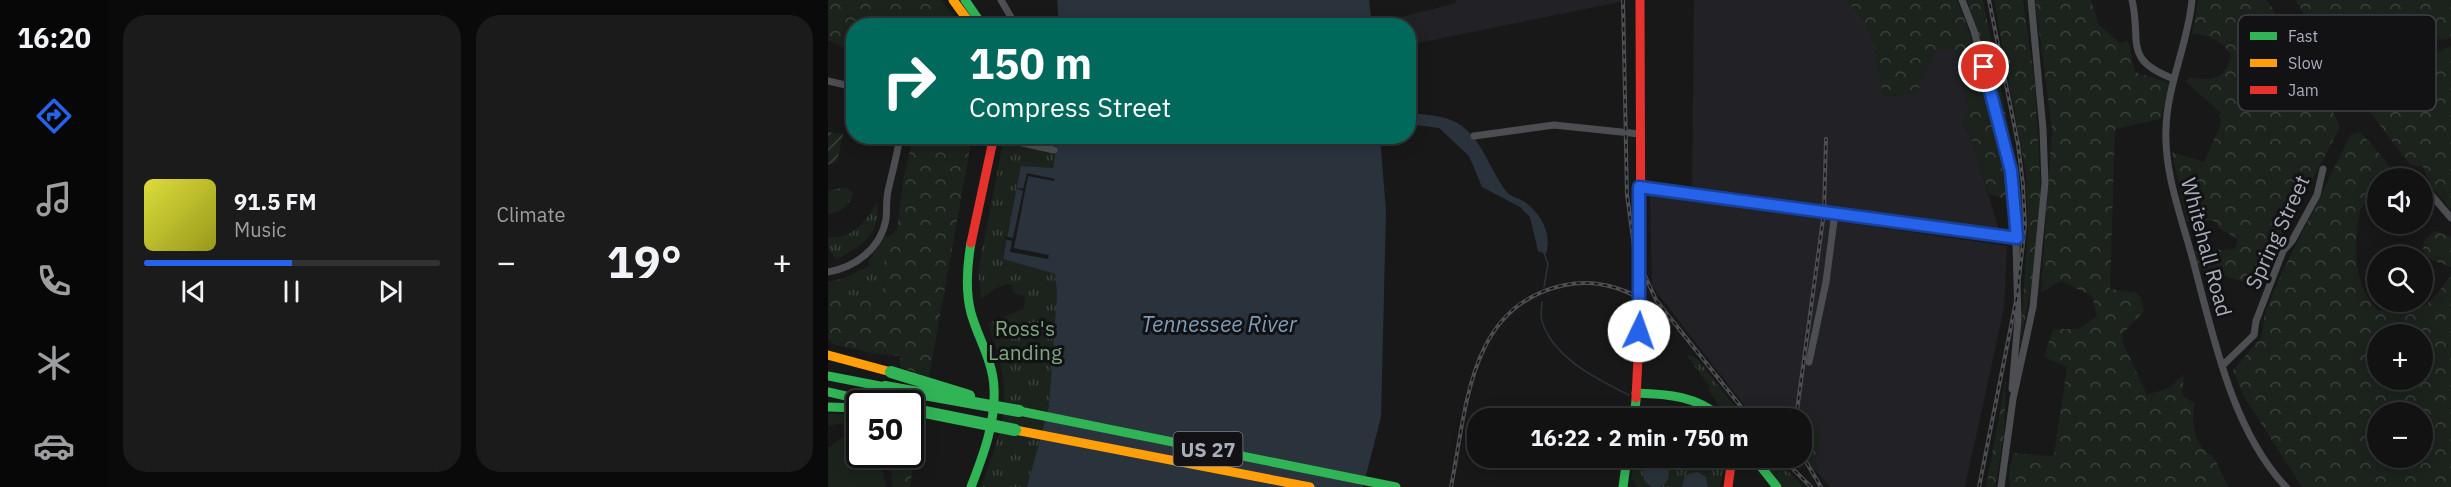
<!DOCTYPE html>
<meta charset="utf-8">
<style>
body{margin:0;font-family:"IBM Plex Sans",sans-serif;background:#1b1b1c;color:#f1f3f6;height:100vh;display:flex;flex-direction:column;font-size:22px;white-space:nowrap}
*{box-sizing:border-box;margin:0}
p{font-size:20px;color:#9c9ea0}
.icon{flex:none;width:33px;height:33px;fill:none;stroke:currentColor;stroke-width:2;stroke-linecap:round;stroke-linejoin:round}
.map{position:relative;flex:1;overflow:hidden}
.panel{display:flex;flex-direction:column;gap:15px;padding:15px;background:#0a0a0a;width:720px}
.panel>*{flex:none}
.hud{position:absolute;left:18px;top:18px;width:570px;height:126px;border-radius:24px;box-shadow:0 3px 15px #0003,0 0 0 2px #313233;background:#00695c;color:#fff;overflow:hidden}
.fabs{position:absolute;left:1539px;top:168px;display:grid;gap:12px}
.fabs a{display:grid;place-items:center;width:66px;height:66px;border-radius:50%;background:#121213;box-shadow:0 3px 15px #0003,0 0 0 2px #313233;font-size:30px}
.speed{position:absolute;left:18px;top:390px;display:flex;gap:12px;font-size:30px;font-weight:700;text-align:center}
.speed>*{display:grid;place-content:center;width:78px;height:78px;border-radius:50%;background:#121213;box-shadow:0 3px 15px #0003,0 0 0 2px #313233;line-height:1}
.speed .limit{border:3px solid #111;border-radius:9px;background:#fff;color:#111}
.pin{position:absolute;display:grid;place-items:center;width:51px;height:51px;color:#fff;margin:-26px;border:3px solid #fff;border-radius:50%;box-shadow:0 2px 6px #0007}
.me{position:absolute;width:66px;margin:-33px;rotate:3deg;stroke-linejoin:round;filter:drop-shadow(0 0 4px #0008)}
.turn{display:flex;align-items:center;gap:21px;height:126px;padding:0 24px;font-size:27px}
.turn .icon{width:78px;height:78px;stroke-width:2.5}
.turn b{display:block;font-size:42px;line-height:51px}
.big{font-size:45px;font-weight:800;line-height:1.1}
.panel .widget{flex:1;display:flex;flex-direction:column;justify-content:center;gap:9px;min-width:0;padding:0 21px;border-radius:24px;background:#1b1b1c}
.song{display:flex;align-items:center;gap:18px}
.cover{width:72px;height:72px;border-radius:9px;background:linear-gradient(135deg,hsl(60 70% 55%),hsl(60 70% 35%))}
.played{height:6px;border-radius:3px;background:linear-gradient(90deg,#2563eb 50%,#313233 50%)}
.keys{display:flex;justify-content:space-around;direction:ltr}
.heat{display:flex;justify-content:space-between;align-items:center;font-size:33px;direction:ltr}
.panel .tiles{flex:1;display:grid;gap:15px;grid-template-columns:repeat(2,1fr)}
.trip{position:absolute;left:639px;top:408px;width:345px;height:60px;border-radius:24px;background:#121213;box-shadow:0 3px 15px #0003,0 0 0 2px #313233;font-weight:800;line-height:60px;text-align:center}
main{display:flex;flex:1;min-height:0}
.tabs{display:flex;flex-direction:column;width:108px;justify-content:space-around;align-items:center;background:#070708;color:#9c9ea0}
.tabs .icon{width:42px;height:42px}
.tabs .active{color:#2563eb}
.tabs b{font-size:27px;color:#f1f3f6}
.map>svg:first-child{display:block}
</style>
<main>
<nav class="tabs">
<b>16:20</b>
<svg class="icon active" aria-label="directions" viewBox="0 0 24 24"><path d="M12 3l9 9-9 9-9-9zM9 14v-3h6M13 9l2 2-2 2"/></svg>
<svg class="icon" aria-label="music" viewBox="0 0 24 24"><path d="M9 18V5l10-2v13"/><circle cx="6" cy="18" r="3"/><circle cx="16" cy="16" r="3"/></svg>
<svg class="icon" aria-label="phone" viewBox="0 0 24 24"><path d="M5 4h4l2 5-3 2q2 4 5 5l2-3 5 2v4C11 20 4 13 5 4z"/></svg>
<svg class="icon" aria-label="climate" viewBox="0 0 24 24"><path d="M12 3v18M4 7l16 10M4 17L20 7"/></svg>
<svg class="icon" aria-label="car" viewBox="0 0 24 24"><path d="M5 17H2v-5l4-1 3-4h7l3 4 3 1v5h-3M9 17h6M6 11h13"/><circle cx="7" cy="17" r="2"/><circle cx="17" cy="17" r="2"/></svg>
</nav>
<section class="panel">
<div class="tiles">
<div class="widget">
<div class="song"><i class="cover"></i><div><b>91.5 FM</b><p>Music</p></div></div>
<div class="played"></div>
<div class="keys"><svg class="icon" aria-label="previous" viewBox="0 0 24 24"><path d="M18 5L8 12l10 7zM5 5v14"/></svg><svg class="icon" aria-label="pause" viewBox="0 0 24 24"><path d="M8 5v14M16 5v14"/></svg><svg class="icon" aria-label="next" viewBox="0 0 24 24"><path d="M6 5l10 7-10 7zM19 5v14"/></svg></div>
</div>
<div class="widget"><p>Climate</p>
<div class="heat"><a>−</a><b class="big">19°</b><a>+</a></div>
</div>
</div>
</section>
<div class="map">
<svg width="1623" height="487" viewBox="0 0 1623 487">
<defs>
<pattern id="grass-tufts" width="24" height="20" patternUnits="userSpaceOnUse" patternTransform="scale(1.5)"><rect width="24" height="20" fill="#1c231d"/><path d="M3 7l-1-3M5 7V3M7 7l1-3M15 17l-1-3M17 17v-4M19 17l1-3" fill="none" stroke="#3a403c"/></pattern>
<pattern id="forest-crowns" width="20" height="18" patternUnits="userSpaceOnUse" patternTransform="scale(1.5)"><rect width="20" height="18" fill="#1c231d"/><path d="M2 6a3 3 0 1 1 6 0M12 15a3 3 0 1 1 6 0" fill="none" stroke="#3a403c"/></pattern>
<pattern id="garden-furrows" width="10" height="10" patternUnits="userSpaceOnUse" patternTransform="scale(1.5)"><rect width="10" height="10" fill="#1c231d"/><path d="M-1 1l2-2M0 10L10 0M9 11l2-2" fill="none" stroke="#3a403c"/></pattern>
</defs>
<rect width="100%" height="100%" fill="#181819"/>
<!-- built -->
<path fill="#222226" d="M627,0H801L581,45L580,26L555,25L554,22L628,3Z
M866,0H1018L1037,22L1047,48L1055,96L1088,94L1107,50H1127L1141,112L1135,123L1144,140L1171,230L864,186Z
M822,196L840,197L1179,246L1176,308L1137,487H1002L990,473L987,462L993,432L974,430V418H926L824,286Z"/>
<!-- grass -->
<path fill="url(#grass-tufts)" d="M175,143L228,154L225,168L193,167L175,259L227,274L229,293L221,406L199,487H153C179,417 186,396 160,323L196,309L197,296L185,293L184,284C163,286 168,292 153,298L150,271Z
M18,187L25,193C22,206 13,212 0,214V191Z
M49,203C54,233 32,248 8,259L0,248V237C25,240 37,221 49,203Z
M58,235L60,237L61,260L55,290C41,302 17,295 0,290V282L16,278L42,265L40,262Z
M863,355L871,361L916,418H900L881,391V385L859,356Z
M827,405L831,406L832,410L834,406L867,418H814L819,408Z
M0,414L31,415V430L19,428L13,423L0,426Z
M808,458H896L897,466L892,487H809L806,481L803,480Z
M932,458H948L975,487H956Z"/>
<!-- forest -->
<path fill="url(#forest-crowns)" fill-rule="evenodd" d="M0,0H113L134,25L26,26L25,52L0,40Z
M1018,0H1129C1150,52 1176,137 1180,192L1174,198L1161,194L1144,140L1135,122L1141,112L1127,50H1107L1088,95L1055,96L1047,48L1037,22Z
M1139,0H1155L1183,140L1180,139Z
M1166,0H1195L1207,85L1213,198L1205,277L1192,344L1200,230L1198,174Z
M1207,0H1263L1271,25L1292,43L1300,41L1307,72L1343,84L1332,119L1287,129L1282,289L1309,293L1313,298L1316,311L1294,334L1295,343L1319,395L1341,388L1356,374L1354,395L1367,404C1363,419 1366,440 1377,451C1379,453 1383,454 1385,457C1389,461 1395,479 1401,487H1182L1181,475L1185,453L1226,456L1239,367L1216,357L1225,329H1251L1269,316L1264,296L1233,281L1213,292L1224,129Z
M1370,0H1439L1492,84L1512,127L1430,283C1410,283 1391,272 1371,269L1366,251L1407,249L1410,239L1391,228L1386,221H1359L1344,152L1376,162L1393,124L1392,112L1358,82L1361,77C1384,81 1399,80 1403,54C1393,41 1381,34 1364,34Z
M1467,0H1623V37C1607,45 1597,31 1588,20L1545,36L1549,56L1580,68L1623,46V210L1604,187L1595,167L1582,165L1530,96Z
M1532,132L1558,161L1567,176L1565,178H1550L1549,195L1532,209C1526,247 1523,279 1549,310C1590,316 1601,308 1623,274V487H1474L1415,395L1405,370L1433,338L1437,313L1452,277L1523,134ZM1550,334H1594V380H1550ZM1550,412H1594V458H1550Z
M85,137H144L101,377L72,367V356L43,353L5,344L0,339V290C16,295 47,304 57,286L60,237L69,230L75,181Z
M1607,231L1623,237V267L1599,258L1595,250L1596,241Z
M1178,378L1176,435L1167,487H1158Z
M83,426L91,428L94,436L87,452L82,487H64L62,455L82,454Z
M974,430L993,432L987,462L990,473C976,463 973,446 974,430Z"/>
<!-- garden -->
<path fill="url(#garden-furrows)" d="M0,132L15,134L9,162L0,165Z"/>
<!-- pitch -->
<path fill="#1c231d" d="M19,434L31,444L32,454C54,454 54,468 58,487H0V448Z"/>
<!-- water -->
<path fill="#2a333c" d="M229,0H541L544,25H231Z
M581,113C598,115 619,115 634,126C655,142 662,170 678,191C682,197 691,198 697,202C714,215 724,234 718,254L710,251L702,217L692,207L654,187L641,156L611,128L581,124Z
M230,137H552L558,211L553,417L535,487H199L221,406L229,293L227,274L175,259L193,166L225,168Z
M815 474a13 13 0 1 1 26 0a13 13 0 1 1-26 0Z
M870,472L878,477L880,487H854L857,475Z"/>
<!-- pier -->
<path fill="#181819" d="M199,173L227,179L226,181L200,176L186,248L221,255L220,259L182,252L184,241L176,239V236L185,238L195,191L186,187L195,189Z"/>
<g fill="none" stroke-linecap="round" stroke-linejoin="round">
<!-- stream -->
<path stroke="#2a333c" stroke-width="1.5" d="M716,253L720,264L716,287
M714,302C714,307 712,315 714,321C725,358 769,379 801,395"/>
<!-- street -->
<path stroke="#4c4e52" stroke-width="7" d="M173,0L188,26
M1134,0L1146,31L1183,171L1187,203L1190,320L1184,389
M1304,0C1314,43 1294,59 1346,79
M1364,0C1360,44 1339,85 1338,129C1336,171 1352,213 1363,253C1384,329 1402,428 1458,487
M0,81L26,87
M646,136L726,125L812,134
M166,137L226,150
M1588,176L1590,178
M1594,184L1623,218
M811,187L1189,238
M0,272C28,267 53,248 58,219C59,210 58,200 60,191C64,173 69,156 72,136
M981,362L998,282L1007,213
M1394,366L1426,335L1428,321L1455,251L1464,241L1489,195L1495,169
M1173,487L1185,399L1205,307L1217,183L1215,129L1203,0"/>
<!-- fast -->
<path stroke="#30b455" stroke-width="9" d="M137,0L155,26
M143,243C139,266 137,290 143,313C150,338 165,361 166,388C168,422 155,456 143,487
M0,376L57,387
M0,392L53,404
M808,393C840,394 869,396 894,418
M0,407L32,408
M191,411L568,487
M806,418L808,400
M926,458L949,487
M795,487L799,458"/>
<!-- slow -->
<path stroke="#ff9f0a" stroke-width="9" d="M125,0L144,26
M0,355L63,372
M187,430L482,487"/>
<!-- jam -->
<path stroke="#e5322d" stroke-width="9" d="M143,243L166,136
M808,398L813,298L812,0
M900,487L904,458"/>
<!-- rail casing -->
<g stroke="#4c4e51" stroke-width="4">
<path id="rail" d="M795,0L799,195L807,254L828,300L922,418
M968,418L996,212L998,139
M974,455L993,487
M954,458L983,487
M623,487C639,407 640,305 737,285C771,278 804,290 831,311
M1151,487L1189,296L1197,225L1195,185L1190,144L1161,0"/>
</g>
<!-- rail -->
<use href="#rail" stroke="#121215" stroke-width="1.5" stroke-dasharray="4.5" stroke-linecap="butt"/>
<!-- fast-bridge -->
<path stroke="#30b455" stroke-width="12" d="M63,372L141,396
M57,387L191,411
M82,409L187,430"/>
</g>
<g fill="none" stroke-linecap="round" stroke-linejoin="round">
<!-- route casing -->
<g stroke="#184099" stroke-width="15">
<path id="route" d="M811,331V187L1189,238L1183,171L1156,67"/>
</g>
<!-- route -->
<use href="#route" stroke="#2563eb" stroke-width="10"/>
</g>
<g text-anchor="middle" dominant-baseline="central" stroke-width="6" stroke-linejoin="round" paint-order="stroke">
<!-- shield labels -->
<rect fill="#121215" stroke="#7c7f88" stroke-width="1.5" x="345.5" y="432" width="69" height="34" rx="4.5"/>
<g font-size="20" font-weight="bold" fill="#a9aeba">
<text x="380" y="449">US 27</text>
</g>
<!-- street labels -->
<g font-size="21" fill="#a9aeba" stroke="#121215">
<text transform="translate(1449 232) rotate(-65)">Spring Street</text>
<text transform="translate(1379 247) rotate(75)">Whitehall Road</text>
</g>
<!-- park labels -->
<g font-size="21" fill="#7fa681" stroke="#121215">
<text x="197" y="328">Ross's<tspan x="197" dy="24">Landing</tspan></text>
</g>
<!-- water labels -->
<g font-size="22" font-style="italic" fill="#7e9cb7" stroke="#121215">
<text x="391" y="323">Tennessee River</text>
</g>
</g>
<!-- legend -->
<rect x="1410" y="15" width="198" height="96" rx="9" fill="#121215" stroke="#3f4147" stroke-width="1.5"/>
<rect x="1422" y="32" width="27" height="8" fill="#30b455"/>
<rect x="1422" y="59" width="27" height="8" fill="#ff9f0a"/>
<rect x="1422" y="86" width="27" height="8" fill="#e5322d"/>
<g font-size="16" fill="#a9aeba">
<text x="1460" y="42">Fast</text>
<text x="1460" y="69">Slow</text>
<text x="1460" y="96">Jam</text>
</g>
</svg>
<div class="fabs">
<a><svg class="icon" aria-label="sound" viewBox="0 0 24 24"><path d="M4 9h4l5-4v14l-5-4H4zM17 9q2 3 0 6"/></svg></a>
<a><svg class="icon" aria-label="search" viewBox="0 0 24 24"><circle cx="10" cy="10" r="6"/><path d="M15 15l6 6"/></svg></a>
<a>+</a>
<a>−</a>
</div>
<div class="speed"><div class="limit">50</div></div>
<div class="pin" style="left:1156px;top:67px;background:#d93025"><svg class="icon" aria-label="arrive" viewBox="0 0 24 24"><path d="M6 21V4h12l-3 4 3 4H6"/></svg></div>
<svg class="me" style="left:811px;top:331px" viewBox="-20 -20 40 40"><circle r="19" fill="#fff"/><path d="M0-13L10 11 0 6-10 11z" fill="#2563eb"/></svg>
<div class="trip">16:22 · 2 min · 750 m</div>
<div class="hud">
<div class="turn"><svg class="icon" aria-label="right" viewBox="0 0 24 24"><path d="M7 20v-9h11M14 6l5 5-5 5"/></svg><div><b>150 m</b>Compress Street</div></div>
</div>
</div>
</main>
